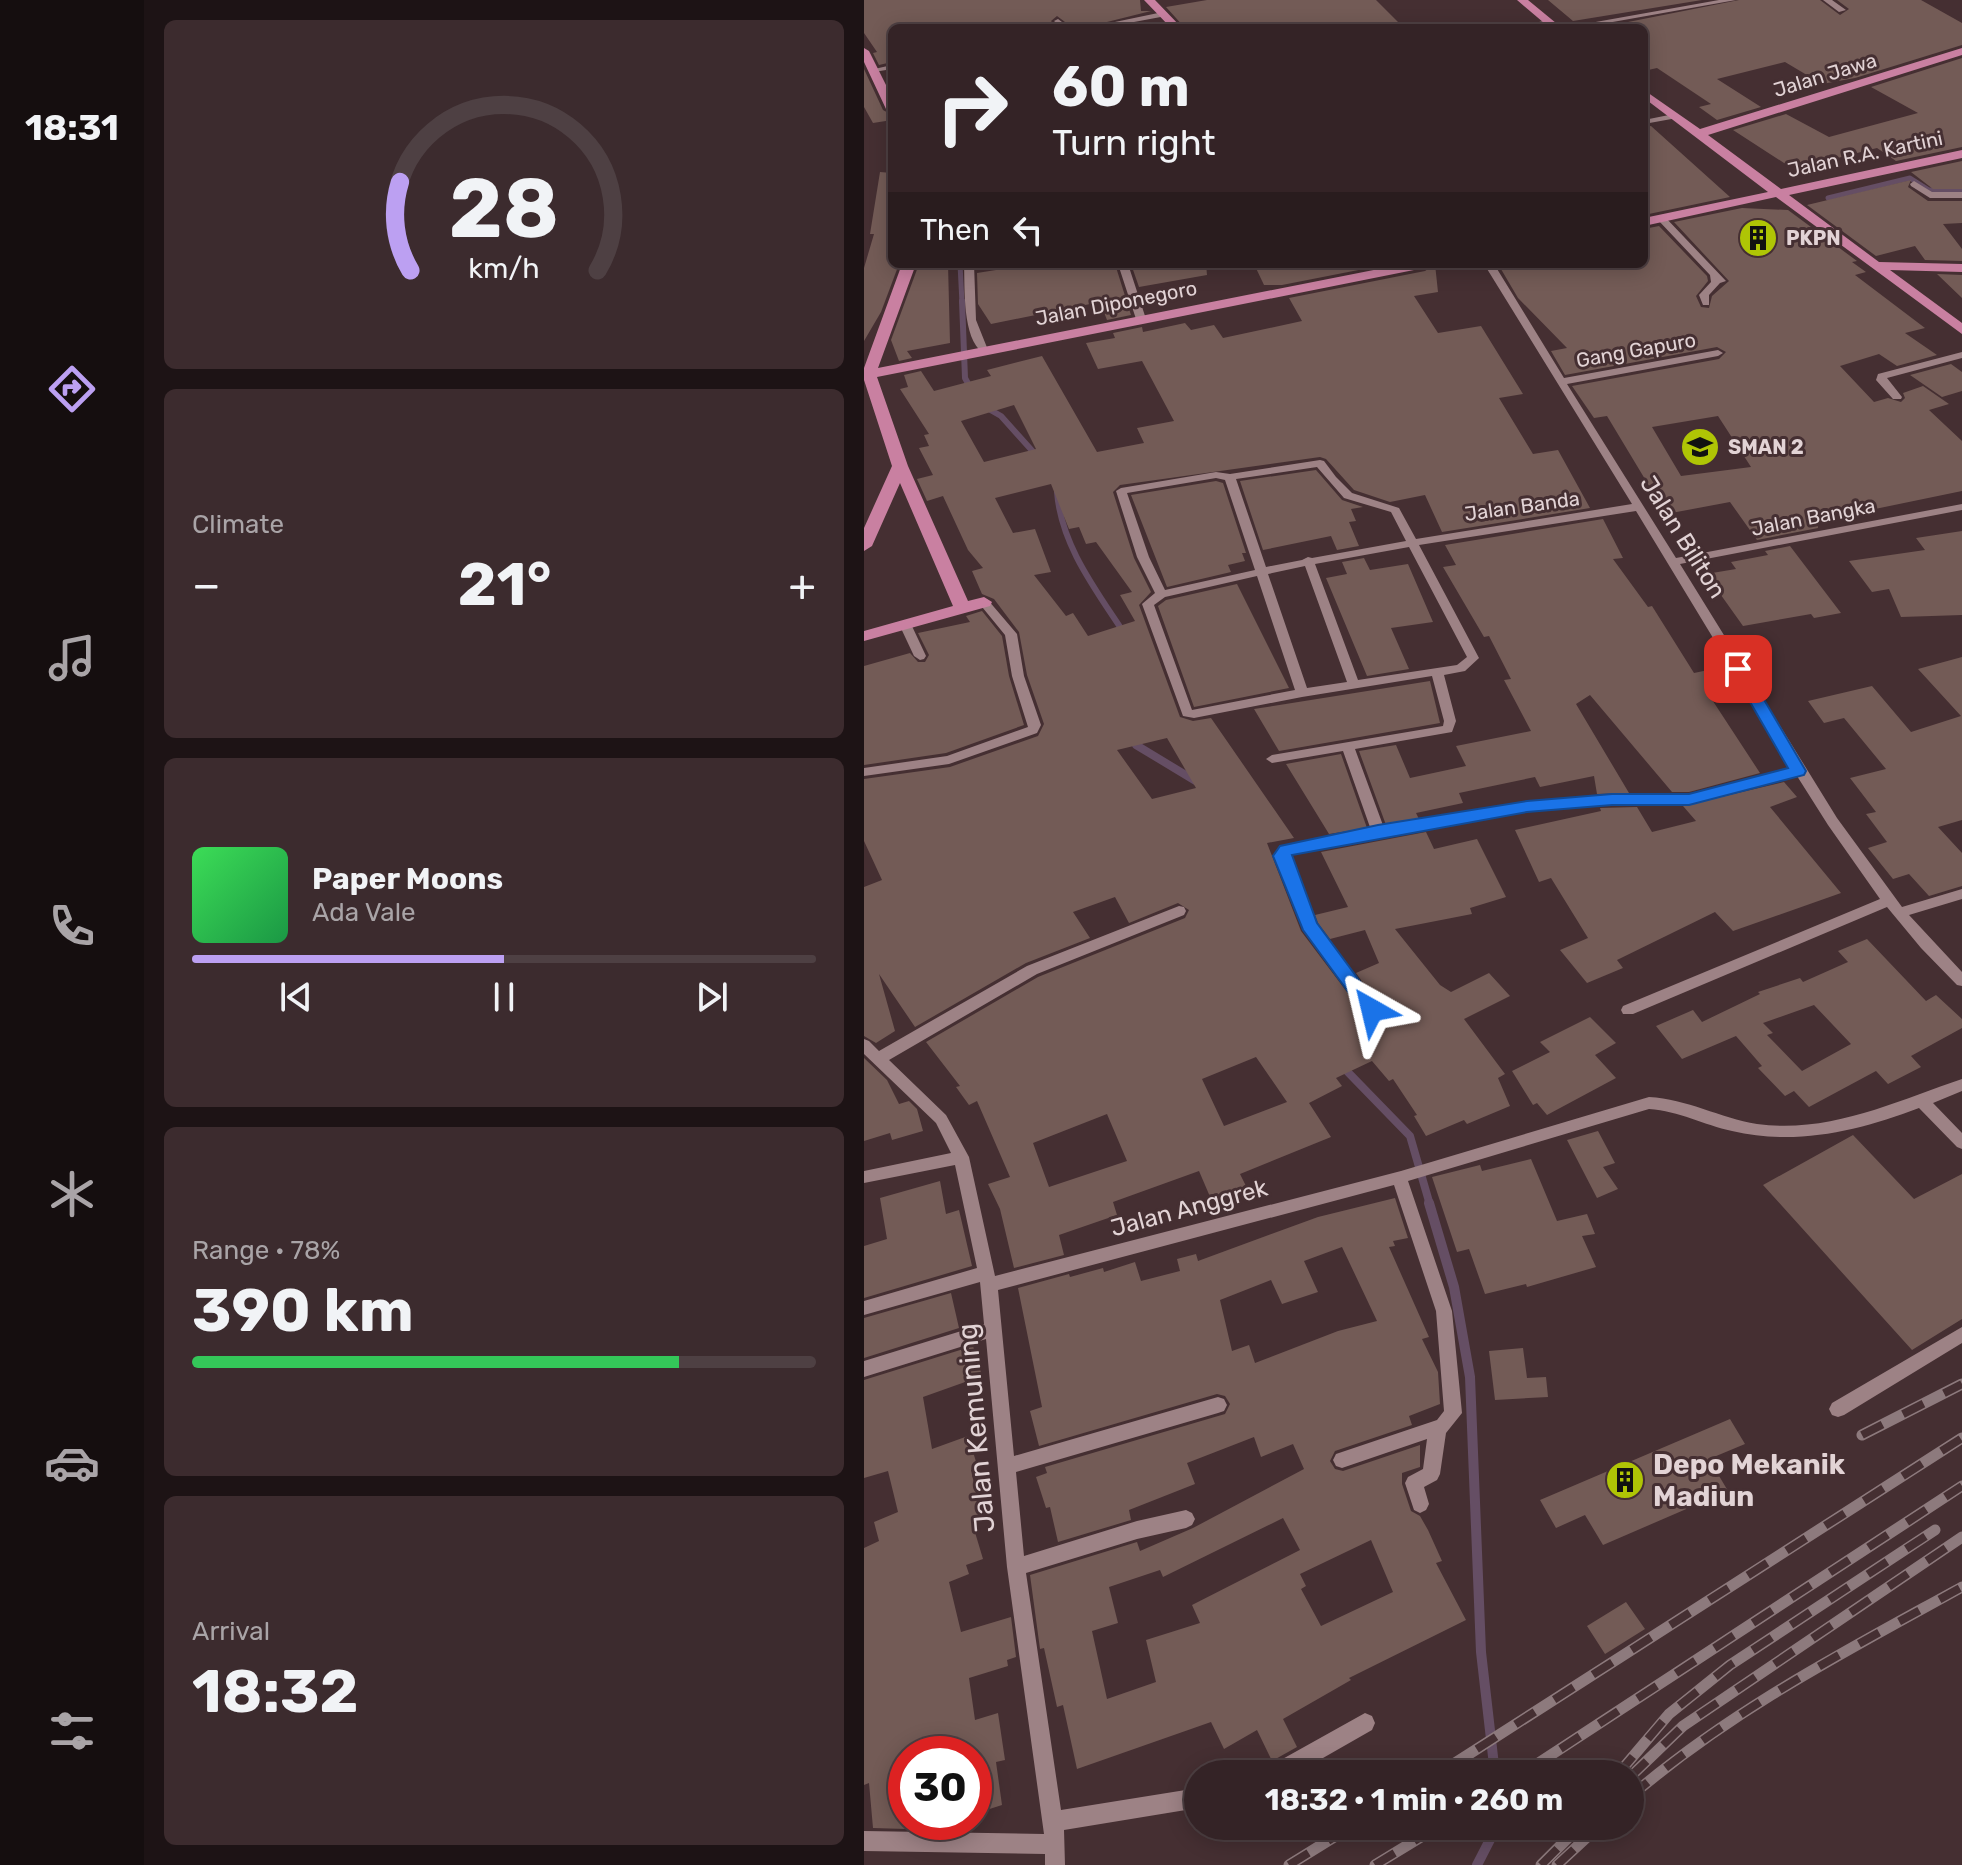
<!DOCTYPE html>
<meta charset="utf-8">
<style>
body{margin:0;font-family:Rubik,sans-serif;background:#3c2b2e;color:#f1f3f6;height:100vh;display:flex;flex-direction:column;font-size:30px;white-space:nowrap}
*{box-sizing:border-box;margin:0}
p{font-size:26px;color:#a9a4a7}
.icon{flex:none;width:44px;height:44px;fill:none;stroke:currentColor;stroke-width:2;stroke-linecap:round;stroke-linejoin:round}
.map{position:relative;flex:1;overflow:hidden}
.sheet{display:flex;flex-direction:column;gap:20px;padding:20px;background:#1d1315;width:720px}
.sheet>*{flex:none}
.guide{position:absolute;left:24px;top:24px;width:760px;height:244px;border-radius:12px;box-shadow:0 4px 20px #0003,0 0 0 2px #4e4043;background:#342326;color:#f1f3f6;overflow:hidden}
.speed{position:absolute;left:24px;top:1736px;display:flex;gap:16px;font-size:40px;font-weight:700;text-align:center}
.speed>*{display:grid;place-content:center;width:104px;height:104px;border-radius:50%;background:#342326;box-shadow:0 4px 20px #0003,0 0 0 2px #4e4043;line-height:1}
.speed .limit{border:12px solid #d22;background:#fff;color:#111}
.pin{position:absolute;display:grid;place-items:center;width:68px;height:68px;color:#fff;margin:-34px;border-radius:16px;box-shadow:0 4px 12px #0006}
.me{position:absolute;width:88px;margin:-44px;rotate:323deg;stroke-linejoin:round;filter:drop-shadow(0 0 6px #0008)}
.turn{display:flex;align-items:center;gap:28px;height:168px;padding:0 32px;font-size:36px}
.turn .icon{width:104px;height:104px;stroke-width:2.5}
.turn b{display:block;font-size:56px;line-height:68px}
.then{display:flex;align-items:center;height:76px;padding:0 32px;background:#0003;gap:16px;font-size:30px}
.big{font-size:60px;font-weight:700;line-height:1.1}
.sheet .card{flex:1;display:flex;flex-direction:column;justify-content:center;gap:12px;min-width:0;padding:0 28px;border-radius:12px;background:#3c2b2e}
.sheet .dial{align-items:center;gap:0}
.dial svg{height:208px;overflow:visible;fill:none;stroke:#4e4043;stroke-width:7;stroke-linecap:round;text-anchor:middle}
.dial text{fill:#f1f3f6;stroke:none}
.song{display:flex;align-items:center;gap:24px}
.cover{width:96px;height:96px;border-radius:12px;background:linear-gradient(135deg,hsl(130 70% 55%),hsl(140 70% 35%))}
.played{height:8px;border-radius:4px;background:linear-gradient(90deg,#bca0f2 50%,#4e4043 50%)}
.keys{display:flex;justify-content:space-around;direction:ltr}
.heat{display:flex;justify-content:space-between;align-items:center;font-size:44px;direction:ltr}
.charge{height:12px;border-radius:6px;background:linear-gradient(90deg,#34c759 78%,#4e4043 0)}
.trip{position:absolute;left:320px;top:1760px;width:460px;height:80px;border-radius:40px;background:#342326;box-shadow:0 4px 20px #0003,0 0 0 2px #4e4043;font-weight:700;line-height:80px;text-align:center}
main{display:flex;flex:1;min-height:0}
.tab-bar{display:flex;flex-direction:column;width:144px;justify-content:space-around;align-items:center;background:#150e0f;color:#a9a4a7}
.tab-bar .icon{width:56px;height:56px}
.tab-bar .on{color:#bca0f2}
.tab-bar b{font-size:36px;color:#f1f3f6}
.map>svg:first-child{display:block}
</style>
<main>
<nav class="tab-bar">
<b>18:31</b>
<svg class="icon on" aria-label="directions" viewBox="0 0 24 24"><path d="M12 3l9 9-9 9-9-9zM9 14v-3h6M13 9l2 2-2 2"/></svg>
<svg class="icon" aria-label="music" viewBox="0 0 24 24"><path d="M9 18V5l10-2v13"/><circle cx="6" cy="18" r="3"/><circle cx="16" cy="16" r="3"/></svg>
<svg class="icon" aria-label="phone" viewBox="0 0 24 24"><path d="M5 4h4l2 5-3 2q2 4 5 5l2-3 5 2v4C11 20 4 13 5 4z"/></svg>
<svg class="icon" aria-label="climate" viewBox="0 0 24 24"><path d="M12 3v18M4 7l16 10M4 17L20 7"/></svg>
<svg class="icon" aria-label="car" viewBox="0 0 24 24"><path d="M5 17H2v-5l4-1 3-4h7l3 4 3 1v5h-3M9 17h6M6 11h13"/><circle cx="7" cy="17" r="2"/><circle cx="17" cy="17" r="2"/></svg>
<svg class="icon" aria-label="filters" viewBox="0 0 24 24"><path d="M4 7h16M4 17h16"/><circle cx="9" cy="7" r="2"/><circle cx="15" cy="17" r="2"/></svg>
</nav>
<section class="sheet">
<div class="card dial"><svg viewBox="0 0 100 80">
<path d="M14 69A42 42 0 1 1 86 69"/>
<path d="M14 69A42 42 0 0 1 10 35" stroke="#bca0f2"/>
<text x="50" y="56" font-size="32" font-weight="700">28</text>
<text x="50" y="72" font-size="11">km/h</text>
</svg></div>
<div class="card"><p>Climate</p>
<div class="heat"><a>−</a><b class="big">21°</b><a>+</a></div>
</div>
<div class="card">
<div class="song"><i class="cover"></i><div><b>Paper Moons</b><p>Ada Vale</p></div></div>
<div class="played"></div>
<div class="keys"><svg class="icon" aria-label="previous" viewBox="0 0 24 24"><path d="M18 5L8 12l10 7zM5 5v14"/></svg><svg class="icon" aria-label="pause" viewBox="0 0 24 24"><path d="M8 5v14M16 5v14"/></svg><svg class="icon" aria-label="next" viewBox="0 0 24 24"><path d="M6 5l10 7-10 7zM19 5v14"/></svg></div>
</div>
<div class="card"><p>Range · 78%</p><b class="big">390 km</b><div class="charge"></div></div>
<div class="card"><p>Arrival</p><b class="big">18:32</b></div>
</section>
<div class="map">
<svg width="1098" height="1865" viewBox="0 0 1098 1865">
<rect width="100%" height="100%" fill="#452f32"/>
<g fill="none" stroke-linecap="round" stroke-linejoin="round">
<!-- stream-far3 -->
<path stroke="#654e64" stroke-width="5" d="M964,198L1046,178L1065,190H1098
M96,264L98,303"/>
<!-- stream-far2 -->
<path stroke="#654e64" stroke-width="6" d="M98,301L101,378L107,389
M123,408L137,416L172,455
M193,492C197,545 232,590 260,633"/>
<!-- stream-far1 -->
<path stroke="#654e64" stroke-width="8" d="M269,736L272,745L335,783
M477,1065L546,1136L566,1205"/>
<!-- stream -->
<path stroke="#654e64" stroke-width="10" d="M565,1203L590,1287L606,1377L617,1652L631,1774
M613,1865L633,1826"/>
</g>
<!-- building -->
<path fill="#735b56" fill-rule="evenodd" d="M0,0H276L277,11H287L219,28H209L193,16L187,21L193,28H28V62L15,65L9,53L13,52L0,33Z
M343,0H512L540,28H321L302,7Z
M684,0H838L709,21Z
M875,0H956L976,15L985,9L973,0H1057L1098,23V45L991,78L958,84L921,62L853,79L897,107L853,120L835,107L847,104L793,68L780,71V28H771L764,22Z
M1098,58V147L1032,161L1013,148L934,168L920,163L869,130L922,114L965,137L1054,113L1007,87Z
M0,69L19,110L28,115V120L9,123L0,107Z
M787,126L866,197L780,215V127Z
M1098,161V189H1069L1047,172Z
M16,172L28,173V264H35L17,312L0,341V268L10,234H6Z
M1047,180L1044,187L1064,201H1098V223L1079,224L1098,249V261L1061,260L1051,246L1012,256L943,205Z
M878,208L924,210L993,261L988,262L1002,272L991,275L1061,328L1041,333L1073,355L1033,366L1015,354L976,366L1010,402L1024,398L1037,402L1041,398L1039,393L1059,386L1085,404L1065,410L1098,441V491L953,521L954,528L893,540L866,502L802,514L743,416L730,418L708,386L855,359L862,352L853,347L701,375L687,351L703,348L654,298L634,264H780V229L795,226L843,276L844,281L832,296L837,307L845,308L848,296L865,281L810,222ZM854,416L887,467L817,476L788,427Z
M55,264H84L86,343L43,351L48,358L35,361L27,340Z
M170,264H251L267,315L243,320L236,302L127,324L114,304L113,273Z
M267,264H342L343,275L275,287Z
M390,264H525L418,285H400Z
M571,264L574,292L550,296L574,333L617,326L659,394L635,398L669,454L694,450L726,508L578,532L561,495L526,502L490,490L462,459L456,457L256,485L249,492L270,558L287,592L275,605L316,717L329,721L347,718L430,838L403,843L437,931L501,1016L513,1017L518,1009L492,973L515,963L501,930L466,939L454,923L451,915L484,907L457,852L562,832L570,849L613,839L642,897L606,908L608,914L531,929L576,985L587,992L625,973L646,996L600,1019L641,1074L634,1078L646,1106L603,1124L600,1120L562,1136L550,1116L553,1115L529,1079L525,1081L508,1061L472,1078L478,1086L445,1103L467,1137L376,1174L382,1186L347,1199L335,1171L249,1202L253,1215L195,1235L200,1255L150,1268L136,1209L124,1184L146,1177L113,1101L105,1105L92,1087L96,1086L62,1042L174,977L321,918L325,910L314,903L265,923L251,897L209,912L226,938L162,963L51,1027L15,974L31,1031L12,1043L0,1036V887L18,880L0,841V779L86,767L174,736L180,724L163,675L155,632L130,599L118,594L108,571L119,568L104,550L79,496L63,501L53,479L69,475L55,448L65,446L60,435L65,434L36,389L44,387L40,375L57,371L70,391L127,376L123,370L178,356L233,452L280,443L273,428L310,421L278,361L234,369L222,343L251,338L249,333L278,327L279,332L321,323L327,330L350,325L359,338L438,321L425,298L561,271ZM150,405L172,449L120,462L97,421ZM187,484L205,529L215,527L222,544L232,542L268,592L256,595L271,621L224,636L209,613L202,616L170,575L187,572L171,529L149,533L131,498ZM303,738L332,788L288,799L253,750ZM392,1057L423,1102L360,1126L338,1079ZM243,1114L263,1161L185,1187L169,1143Z
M1073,274L1098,275V298Z
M1087,364L1098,372V391L1078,397L1046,375Z
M452,470L478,500L499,507L487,509L492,521L485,522L495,546L473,550L467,536L399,550L376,481Z
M352,481L359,483L382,553H378L381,561L364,565L367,572L303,587L267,495Z
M739,519L759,558L749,559L784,607L788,606L830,673L849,669L861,688L843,692L896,773L825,792H808L726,695L712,704L765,793L733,794L730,776L676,787L671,777L595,793L599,803L552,813L555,819L522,825L495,751L532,745L546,778L602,766L592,746L667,731L640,680L647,679L625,636L620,637L579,567L592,565L581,545Z
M1098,531V615L1037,617L1025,589L1008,592L985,561L1061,550L1052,538Z
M926,546L977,613L950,618L947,614L879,626L842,574L872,569L867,562L904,555L901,551Z
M500,558L506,570L544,564L569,622L527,628L545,669L503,676L462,578L483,574L478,562Z
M373,584L425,688L330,707L294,606L302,600Z
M118,611L138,636L145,676L160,725L82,753L0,765V666L46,653L54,662H61L65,655L54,633L106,622L102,616Z
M1098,657V820L1074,827L1098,853V886L1065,896L1045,874L1029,879L1004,848L1023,842L1002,814L1012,812L986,778L1022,769L980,718L960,723L944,701L1008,686L1047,732L1097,716L1054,669Z
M566,681L576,723L415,751L390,709Z
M477,754L503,828L465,834L422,764Z
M920,782L933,797L906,807L977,893L869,931L851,912L753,960L759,968L723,983L696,950L724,938L687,878L675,882L651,830L737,811L736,808L773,807L788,832L832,821L819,806Z
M1003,939L1062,1001L1072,995L1098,1019V1028L1047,1056L1057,1067L1024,1084L1012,1071L945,1107L930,1091L921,1096L894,1068L898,1066L872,1036L818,1059L792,1026L829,1010L838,1022L896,994L894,992L936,978L939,982L984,962L974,951ZM950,1005L987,1044L938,1071L903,1035L909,1033L899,1023Z
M726,1017L752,1043L731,1055L752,1078L683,1115L673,1103L669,1105L648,1071L686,1052L676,1042Z
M0,1058L23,1080L35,1104L45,1101L53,1109L59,1131L28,1140L26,1133L0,1141Z
M734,1131L751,1163L739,1167L754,1189L733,1198L703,1140Z
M989,1135L1050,1199L1098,1174V1319L1048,1350L899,1185Z
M667,1159L693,1221L723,1214L731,1234L718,1236L732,1267L663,1287L662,1284L621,1294L605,1249L593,1252L568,1177L616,1165L618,1171Z
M76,1181L82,1214L95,1210L108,1266L0,1298V1246L23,1239L16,1198Z
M531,1198L544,1238L529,1241L531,1246L525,1247L565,1337L558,1339L574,1372L576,1404L545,1416L548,1425L471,1451L466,1461L471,1469L479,1471L556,1445V1467L538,1473V1484L547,1511L556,1516L564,1530L578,1561L572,1563L602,1620L485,1678L487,1680L419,1719L433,1747L408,1761L393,1730L360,1749L347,1722L213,1769L199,1705L193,1707L180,1648L176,1649L166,1575L273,1542L276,1551L329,1528L440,1469L429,1444L397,1457L390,1437L323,1463L331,1484L265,1510L267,1520L194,1542L186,1507L182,1508L172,1477L183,1473L181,1467L361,1414L366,1404L361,1396L353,1394L175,1446L166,1411L178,1407L154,1288L205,1274L206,1277L239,1268L240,1272L271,1262L277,1281L316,1271L313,1259L332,1254L334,1261L454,1217ZM478,1247L513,1321L474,1331L391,1363L385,1345L368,1351L356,1300L407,1280L418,1304L454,1292L440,1261ZM419,1518L436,1550L328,1605L336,1623L282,1640L292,1682L243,1699L228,1631L254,1623L245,1587L296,1570L299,1577ZM507,1540L529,1592L457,1626L437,1589L442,1586L436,1574Z
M87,1293L95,1328L0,1358V1318Z
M109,1346L118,1376L59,1397L68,1449L104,1436L114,1468L107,1470L117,1515L107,1519L119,1559L102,1565L105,1574L85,1582L97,1632L147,1617L152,1657L143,1660L144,1666L105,1678L111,1720L134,1713L141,1760L132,1762L138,1805L110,1814V1754H42V1829L9,1828L5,1783L0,1785V1548L15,1541L10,1522L34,1512L24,1471L0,1478V1380Z
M659,1348L663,1378L682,1377L684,1397L631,1400L625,1351Z
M866,1419L881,1444L845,1459L864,1491L739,1545L721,1515L692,1528L676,1500Z
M762,1602L781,1629L741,1654L723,1626Z"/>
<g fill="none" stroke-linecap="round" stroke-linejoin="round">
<!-- minor -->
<path fill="#9d8285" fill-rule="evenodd" d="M855,0H872L715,28H698Z
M959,0H968L982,10L975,12Z
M299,12L303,14L302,16L238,28H222Z
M194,19L206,28H198L190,21Z
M685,20L689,22L688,24L662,28H644Z
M28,65V69L10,72L6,70Z
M810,114L814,116L813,118L780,124V120Z
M1050,181L1068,192H1098V198H1066L1047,186L1046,184Z
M794,216H800L862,281L856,283L845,295V305H839L835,295L847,282L846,275L794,220Z
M100,264H110L112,320L124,350L119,353C98,338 101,288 100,264Z
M254,264H264L282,319L280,321L272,319Z
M620,264H630L700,378L854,350L859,353L854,356L703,384L812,558L1098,504V510L816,564L973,818L1038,907L1098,889V899L1045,915L1098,972V986L1093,985L1057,948L1023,907L769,1014H759L757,1010L759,1006L1016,899L964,825L933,776L825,803L723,805L663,811L427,854L425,857L451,924L513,1006L515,1010L513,1014H503L440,930L411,856C414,851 417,847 423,845L507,830L479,751L408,763L402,759L408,755L579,726L580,721L568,676L438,697L330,718L319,716L278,604L291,593L273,557L252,491L257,488L352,472L366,474L456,460L460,461L472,477L488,493L535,508L552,539L768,504ZM453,467L480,498L527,512L542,541L448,558L444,557L438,560L402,567L372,479ZM352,478L361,480L391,570L301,590L285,557L263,493ZM772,511L928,768L825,795L723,797L663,803L520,828L491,749L588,732L592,721L580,675L601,671L615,658L555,545ZM545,547L603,657L593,665L494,680L451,564ZM441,566L483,682L443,688L404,574ZM393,576L431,690L328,710L290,605L301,597Z
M1098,352V358L1023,378L1038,397L1037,399H1029L1012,380L1014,374Z
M120,598L124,600L153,634L160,676L177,725L173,733L85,764L0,776V768L83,756L164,727L148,676L141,635L114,602Z
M41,620L47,624L62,656L60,659L56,660L50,656L35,624Z
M315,906L320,907L322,911L320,915L173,974L25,1060L82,1115L105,1157L131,1276L537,1171L785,1097C823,1099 856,1118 893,1124C966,1134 1032,1101 1098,1079V1091L1069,1103L1098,1133V1149L1093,1147L1055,1108C995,1131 932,1146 868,1131C840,1125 815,1111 785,1109L544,1181L588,1311L598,1413L582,1433L576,1474L573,1480L560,1487L565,1504L562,1510L556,1513L550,1510L541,1483L544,1477L559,1469L563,1439L478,1468L472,1466L469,1460L472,1454L573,1420L580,1411L572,1311L530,1185L134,1290L150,1456L354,1397L360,1399L363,1405L360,1411L354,1413L152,1472L160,1556L273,1521L322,1510L328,1513L331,1519L328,1525L322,1528L273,1539L162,1573L197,1810L334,1788V1808L200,1830L201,1865H181V1854L0,1851V1831L180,1834L143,1567L122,1339L0,1377V1361L120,1324L116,1282L0,1315V1301L113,1268L91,1165L0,1183V1171L87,1153L72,1123L0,1054V1039L5,1041L15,1051L163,966Z
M1098,1327V1343L980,1415L974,1417L968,1415L965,1409L968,1403Z
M501,1713L508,1716L511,1723L508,1730L431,1774H401L404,1767Z"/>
<!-- major -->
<path fill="#c980a1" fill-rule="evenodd" d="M280,0H291L318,28H307Z
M653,0H664L698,28H686Z
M0,48L5,51L28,97V112L22,109L0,62Z
M1098,48V55L844,135L917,189L1098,150V158L925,195L1015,262L1098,264V272L1026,270L1098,323V334L912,197L780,226V218L904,192L780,98V90L836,129Z
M38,264H52L14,368L540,264H567L560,268L13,377L44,466L104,601L120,597L128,602L126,606L0,641V631L89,606L36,483L8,546L0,551V528L28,466L0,380V368Z"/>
<!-- rail casing -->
<g stroke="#8d7a7d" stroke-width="11">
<path id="rail" d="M998,1435L1098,1384
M574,1774L1098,1438
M658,1774L1098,1486
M754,1774L805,1714L866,1665L1071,1530
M766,1777L819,1726L1098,1537
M766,1797C867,1710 982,1651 1098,1587
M425,1865L488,1826
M511,1865L575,1826
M677,1865L716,1826
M693,1865L735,1826"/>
</g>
<!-- rail -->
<use href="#rail" stroke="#452f32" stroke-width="8" stroke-dasharray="23" stroke-linecap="butt"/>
</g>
<!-- route -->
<path fill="#1a73e8" stroke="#114b97" stroke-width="2" d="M874,664L882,669L942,771L940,775L825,805H748L663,812L428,855L453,923L517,1010L508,1017L501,1015L439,930L409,856L416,846L514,825L663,801L748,794H825L924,768L867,669Z"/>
<!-- icons -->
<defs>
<g id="building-disc" transform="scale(2)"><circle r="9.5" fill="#afc505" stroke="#452f32"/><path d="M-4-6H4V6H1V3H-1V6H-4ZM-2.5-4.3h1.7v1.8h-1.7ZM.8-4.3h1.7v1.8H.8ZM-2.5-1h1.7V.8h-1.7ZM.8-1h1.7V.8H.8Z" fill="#111"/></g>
<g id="school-disc" transform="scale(2)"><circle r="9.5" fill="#afc505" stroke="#452f32"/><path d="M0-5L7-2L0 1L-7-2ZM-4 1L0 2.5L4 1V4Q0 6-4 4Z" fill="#111"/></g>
</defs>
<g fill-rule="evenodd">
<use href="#building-disc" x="894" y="238"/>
<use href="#school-disc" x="836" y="447"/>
<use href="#building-disc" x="761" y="1480"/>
</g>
<g text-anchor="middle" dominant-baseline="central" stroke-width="6" stroke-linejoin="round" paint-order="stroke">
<!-- far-street labels -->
<g font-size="20" fill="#e2d3d5" stroke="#452f32">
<text transform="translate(961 75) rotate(-17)">Jalan Jawa</text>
<text transform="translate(1001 154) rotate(-12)">Jalan R.A. Kartini</text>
<text transform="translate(252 303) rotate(-11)">Jalan Diponegoro</text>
<text transform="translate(772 350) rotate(-10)">Gang Gapuro</text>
<text transform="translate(658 506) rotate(-8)">Jalan Banda</text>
<text transform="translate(949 517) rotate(-11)">Jalan Bangka</text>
</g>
<!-- far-poi labels -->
<g font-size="20" font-weight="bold" fill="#e2d3d5" stroke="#452f32" text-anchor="start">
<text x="922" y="238">PKPN</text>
<text x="864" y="447">SMAN 2</text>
</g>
<!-- street labels -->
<g font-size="24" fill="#e2d3d5" stroke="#452f32">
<text transform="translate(819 537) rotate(58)">Jalan Biliton</text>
<text transform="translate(325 1208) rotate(-15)">Jalan Anggrek</text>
</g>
<!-- near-street labels -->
<g font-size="28" fill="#e2d3d5" stroke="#452f32">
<text transform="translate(112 1428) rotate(-95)">Jalan Kemuning</text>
</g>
<!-- near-poi labels -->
<g font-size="28" font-weight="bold" fill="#e2d3d5" stroke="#452f32" text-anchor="start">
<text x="789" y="1464">Depo Mekanik<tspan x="789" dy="32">Madiun</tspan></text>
</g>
</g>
</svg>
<div class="speed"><div class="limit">30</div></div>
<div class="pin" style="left:874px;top:669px;background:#d93025"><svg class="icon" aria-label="arrive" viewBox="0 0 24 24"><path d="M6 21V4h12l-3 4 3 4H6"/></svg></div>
<svg class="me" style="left:508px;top:1010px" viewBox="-20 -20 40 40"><path d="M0-17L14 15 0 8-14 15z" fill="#1a73e8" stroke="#fff" stroke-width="4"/></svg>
<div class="trip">18:32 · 1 min · 260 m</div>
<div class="guide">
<div class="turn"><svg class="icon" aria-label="right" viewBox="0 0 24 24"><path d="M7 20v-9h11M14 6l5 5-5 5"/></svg><div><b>60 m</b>Turn right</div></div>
<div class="then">Then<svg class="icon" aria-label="left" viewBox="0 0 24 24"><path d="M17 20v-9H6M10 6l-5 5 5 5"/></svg></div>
</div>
</div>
</main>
